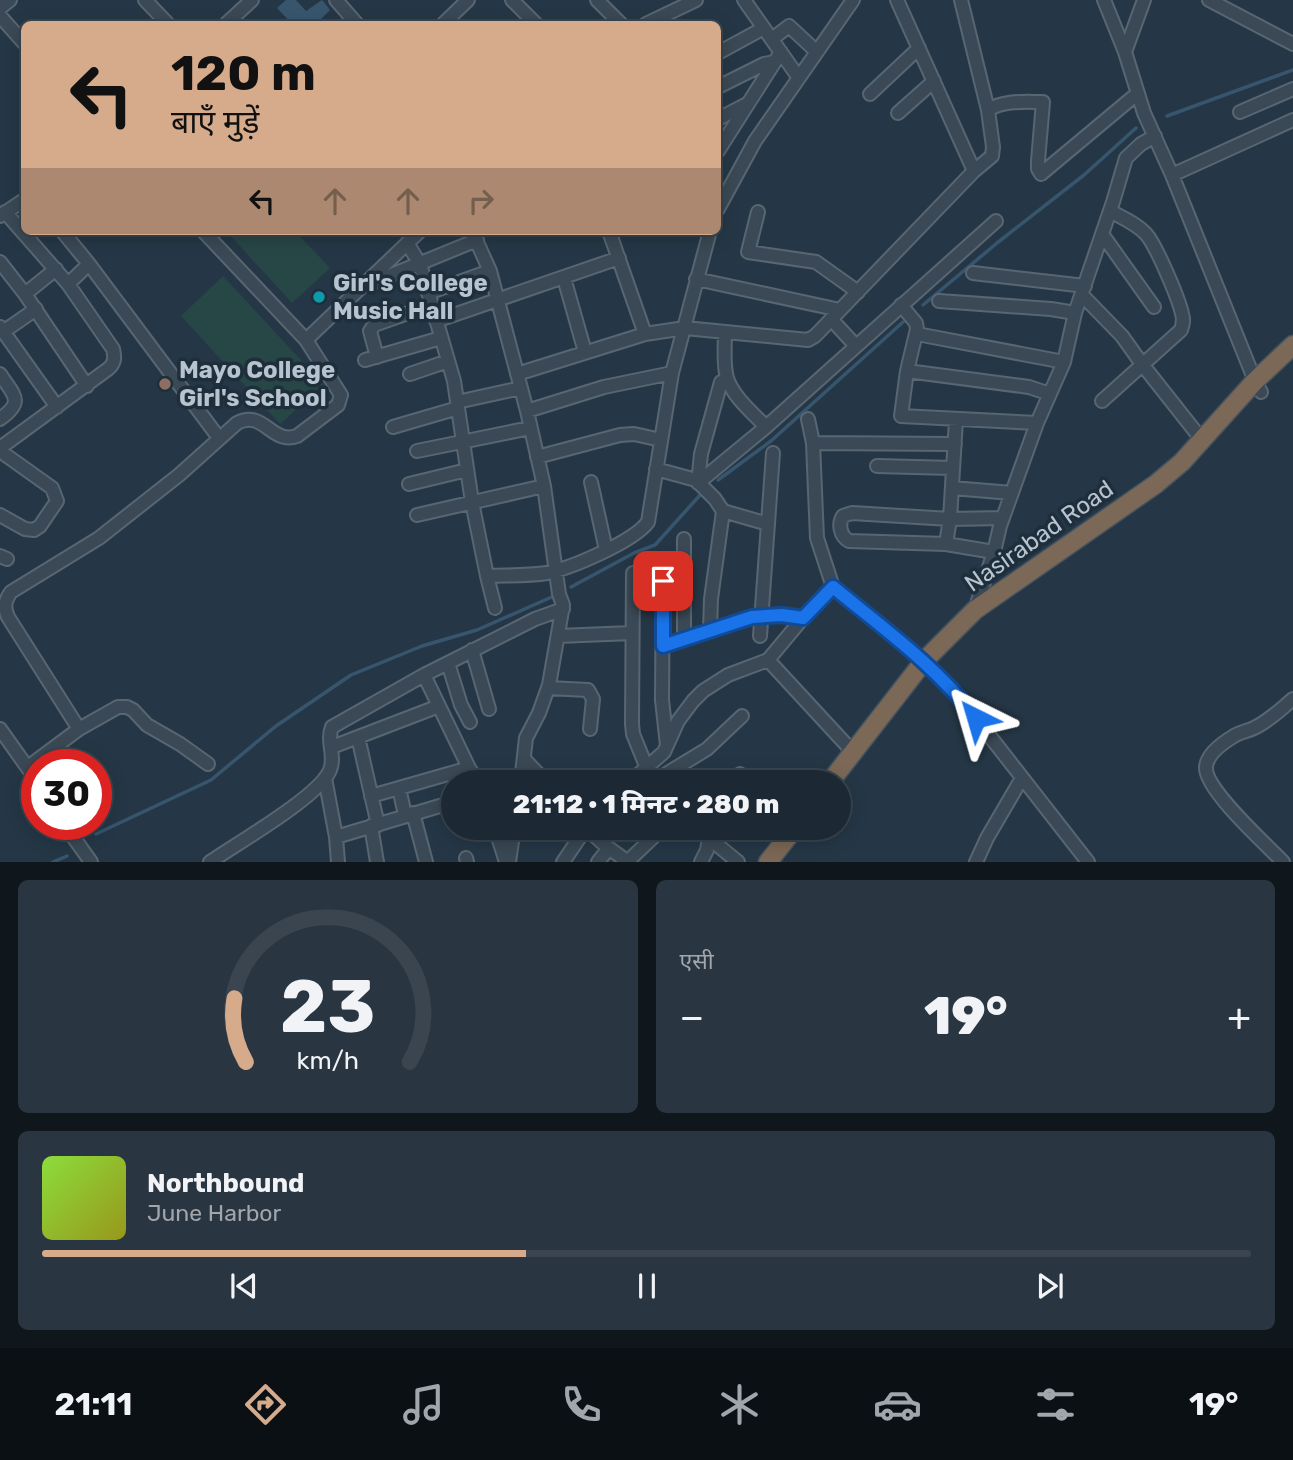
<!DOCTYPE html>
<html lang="hi">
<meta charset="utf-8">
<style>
body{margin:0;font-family:Rubik,"Noto Sans Devanagari",sans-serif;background:#293540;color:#f1f3f6;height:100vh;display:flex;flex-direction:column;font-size:26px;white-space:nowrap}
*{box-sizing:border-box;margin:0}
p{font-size:23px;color:#a0a6ac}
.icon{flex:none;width:38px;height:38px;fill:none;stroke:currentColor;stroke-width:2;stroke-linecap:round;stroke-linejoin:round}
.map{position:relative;height:862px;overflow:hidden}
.drawer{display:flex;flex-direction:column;gap:18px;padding:18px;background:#0f171d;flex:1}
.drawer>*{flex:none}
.hud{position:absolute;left:21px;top:21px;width:700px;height:214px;border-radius:10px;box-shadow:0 4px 18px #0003,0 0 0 2px #3a454f;background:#d6ab8b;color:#111;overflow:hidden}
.speed{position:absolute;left:21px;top:749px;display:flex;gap:14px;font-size:35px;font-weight:700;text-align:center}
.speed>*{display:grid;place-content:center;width:91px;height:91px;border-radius:50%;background:#1c2934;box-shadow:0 4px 18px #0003,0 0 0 2px #3a454f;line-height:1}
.speed .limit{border:10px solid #d22;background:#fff;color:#111}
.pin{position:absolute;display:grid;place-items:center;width:60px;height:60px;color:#fff;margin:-30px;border-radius:14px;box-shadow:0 4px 10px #0006}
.me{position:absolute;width:77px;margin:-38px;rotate:320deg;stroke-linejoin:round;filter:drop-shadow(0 0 5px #0008)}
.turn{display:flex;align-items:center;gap:24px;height:147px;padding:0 35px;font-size:32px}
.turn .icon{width:91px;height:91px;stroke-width:2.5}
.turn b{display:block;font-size:49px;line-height:60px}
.lanes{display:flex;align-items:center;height:66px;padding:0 35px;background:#0003;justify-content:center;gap:35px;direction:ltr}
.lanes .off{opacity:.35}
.big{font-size:52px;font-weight:800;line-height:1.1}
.drawer .tile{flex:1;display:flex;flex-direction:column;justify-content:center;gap:10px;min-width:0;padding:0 24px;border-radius:10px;background:#293540}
.drawer .dial{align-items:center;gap:0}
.dial svg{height:182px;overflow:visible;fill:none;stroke:#3a454f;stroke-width:7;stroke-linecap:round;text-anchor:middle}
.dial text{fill:#f1f3f6;stroke:none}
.song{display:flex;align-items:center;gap:21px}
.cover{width:84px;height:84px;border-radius:10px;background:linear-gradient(135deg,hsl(90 70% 55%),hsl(60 70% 35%))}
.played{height:7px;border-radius:4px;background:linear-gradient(90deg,#d6ab8b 40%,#3a454f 40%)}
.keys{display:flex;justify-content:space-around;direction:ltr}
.heat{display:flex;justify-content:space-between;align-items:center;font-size:38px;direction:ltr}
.drawer .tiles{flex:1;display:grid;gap:18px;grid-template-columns:1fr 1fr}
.tile:last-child{grid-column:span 2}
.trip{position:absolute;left:441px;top:770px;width:410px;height:70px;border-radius:35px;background:#1c2934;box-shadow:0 4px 18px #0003,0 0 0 2px #3a454f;font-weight:800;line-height:70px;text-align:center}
.tabs{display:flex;height:112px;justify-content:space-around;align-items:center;background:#0b1015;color:#a0a6ac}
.tabs .icon{width:49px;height:49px}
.tabs .selected{color:#d6ab8b}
.tabs b{font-size:32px;color:#f1f3f6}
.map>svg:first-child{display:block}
</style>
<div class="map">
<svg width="1293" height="862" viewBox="0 0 1293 862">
<rect width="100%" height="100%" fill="#253746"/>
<!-- green -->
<path fill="#274746" d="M228,231H295L330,268L292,303L227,232Z
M223,276L324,385L280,424L181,316Z"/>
<!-- water -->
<path fill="#37566e" d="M286,0H296L306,11L322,0L330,10L316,24H292L277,8Z"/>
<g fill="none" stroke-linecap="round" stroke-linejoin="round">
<!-- stream -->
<path stroke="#37566e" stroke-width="3.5" d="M1167,116L1293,70
M923,305L997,243L1084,175L1136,128
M718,480L771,441L903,322
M571,587L634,553L655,545L701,494
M96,834L211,780L276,726L351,675L422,646L477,630L554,596
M53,862L67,856"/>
<!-- minor casing -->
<g stroke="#586672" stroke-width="16">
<path id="minor" d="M145,0L168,24
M336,0L357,24
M512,0L536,24
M597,0L621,24
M744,0L799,78
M897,0L974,171
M1104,0L1125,52L1144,113L1172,175L1255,381L1261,392
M1209,0L1293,44
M0,8L10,0
M0,16L24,43
M226,24L252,0
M443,24L468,0
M646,24L696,0
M772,39L789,26L817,52
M1125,52L1144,0
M718,53L764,28
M718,87L764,64L774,62
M870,94L919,48
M988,110C1004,100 1024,102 1043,102L1038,161V169L1041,174L1138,93
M1240,112L1293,89
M898,113L934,81
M718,119L745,105
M718,151L781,52
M1172,175L1293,120
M718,209L755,141L853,0
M758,212L748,252L816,262L858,292
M0,216L24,200
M62,231L89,264L219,438
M472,231L490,271L527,411L544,486L559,594L563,605L549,685L539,713L526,738L521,782
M609,231L645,334L685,328L808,340L815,336L974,171L992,156L993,147L988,110L961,0
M1102,234L1154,307
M407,243L420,264L454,381L472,502L487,576L495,608
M0,262L25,294L87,386
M973,273L1085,286
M564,278L585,352
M696,279L840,310
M68,284L89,264
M367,285L477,240
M428,293L490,271
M25,294L56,269
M1082,295L1122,336L1142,364L1202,440
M939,301L1051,309L1075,313
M901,305L916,323L917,329L907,371L901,416L1037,423
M831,319L856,346
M436,321L619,258
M0,327L57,407
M3,332L36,309
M725,332C725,346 723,364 727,378C733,397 753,413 766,427
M917,334L1064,362
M306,340L420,231
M377,357L370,331L374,325L431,305
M365,360L441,338
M907,371L1029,387L1050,394
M0,374C14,396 25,401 0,419
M410,374L448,361
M517,374L645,334
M1102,401L1181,330C1183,324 1184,320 1182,314C1179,299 1156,245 1146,234C1137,224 1123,218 1110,211
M457,402L521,388
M527,411L604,387L672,373
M808,419L813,443L817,538L833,587
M393,427L458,408
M813,443L955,444
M0,448L108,369C115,363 115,358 113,349L68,284L5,212
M0,451L52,488L57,501L40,526L34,530L25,529L0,515
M417,451L530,428
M537,457L620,435L634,434L661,440
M877,466L953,468
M656,469L696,480L715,499L723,511L768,524
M591,482L606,550
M698,483L766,427L996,221
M698,483L701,454L721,382
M409,484L467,470
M952,488L1012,493
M417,515L544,486
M946,544L950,519L956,420
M994,552L946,544L849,541C840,536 838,524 843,516L852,513L950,519L1003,518
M0,556L7,559
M663,559L662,700L667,745
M633,573L632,724L633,734L646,766
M487,576C506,575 527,576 547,573C571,568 633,542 648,522L672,373L710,231
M975,612V610L994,552L1000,526L1037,423L1064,362L1075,313L1113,202L1126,158L1141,144L1155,136
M710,630L711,599L723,511
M558,636L632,633
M760,636L773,453
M684,638V539
M663,646L752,617L782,615L803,618
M472,650L489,709
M768,660L853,752
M448,663L461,705L470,722
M548,688L588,690L593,699L590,729
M0,729L37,781
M79,729L118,707H127L133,710L147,725L180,744L208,764
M358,737L378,825
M332,747L439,706
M525,760L546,782
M28,767L79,729L8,617C4,607 4,602 11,592L99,538L179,475L237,423C264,409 271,445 297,436L338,405L341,395L306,340L203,231
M469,768L478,782
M666,774L707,749L742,716
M740,774L743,782
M325,778L336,837L338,862
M630,782L664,752L678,721L693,701L703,691L728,675L768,660L803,618L833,587L924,661L960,698L1088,862
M399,788L405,815
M371,796L469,768L424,675
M413,813L426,862
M64,824L91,862
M371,826L377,862
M495,828L506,862
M586,828L606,846L628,862
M700,828L710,839L738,862
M336,837L453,802
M466,858L467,862
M628,861L663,828
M210,862C236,844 320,796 330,770C336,756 326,741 332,727L424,675L535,619L563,609
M509,862L514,828
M563,862L586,828
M598,862L609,848
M701,862L707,850L710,832
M976,862L987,838L1022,778
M1283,862C1267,845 1204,789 1206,767C1207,754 1224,742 1234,736C1240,732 1248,731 1254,728C1269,721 1281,709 1293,699"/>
</g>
<!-- highway casing -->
<g stroke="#445360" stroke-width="21">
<path id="highway" d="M830,782L924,661L975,610L1156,484L1182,462L1255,381L1293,345
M768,862L795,828"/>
</g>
<!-- minor -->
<use href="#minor" stroke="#3a4955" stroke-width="12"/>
<!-- highway -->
<use href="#highway" stroke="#7c6856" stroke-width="18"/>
</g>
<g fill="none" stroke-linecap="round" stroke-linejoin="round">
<!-- route casing -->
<g stroke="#114b97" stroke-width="18">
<path id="route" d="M663,581V646L752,617L782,615L803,618L833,587C883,628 936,666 976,718"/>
</g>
<!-- route -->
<use href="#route" stroke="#1a73e8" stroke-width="12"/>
</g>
<!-- markers -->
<circle fill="#0f9aa8" stroke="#1e2e3b" stroke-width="2.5" cx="319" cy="297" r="7"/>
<circle fill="#8d6e63" stroke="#1e2e3b" stroke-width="2.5" cx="165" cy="384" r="7"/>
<g text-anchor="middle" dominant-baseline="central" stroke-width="7" stroke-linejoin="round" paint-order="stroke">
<!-- poi labels -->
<g font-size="24" font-weight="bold" fill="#b7c3ce" stroke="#1e2e3b" text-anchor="start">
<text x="333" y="283">Girl's College<tspan x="333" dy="28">Music Hall</tspan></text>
<text x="179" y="370">Mayo College<tspan x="179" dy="28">Girl's School</tspan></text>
</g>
<!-- street labels -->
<g font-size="24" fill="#b7c3ce" stroke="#1e2e3b">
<text transform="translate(1039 536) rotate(-35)">Nasirabad Road</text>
</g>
</g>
</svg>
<div class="speed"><div class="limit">30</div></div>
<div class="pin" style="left:663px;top:581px;background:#d93025"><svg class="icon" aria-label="arrive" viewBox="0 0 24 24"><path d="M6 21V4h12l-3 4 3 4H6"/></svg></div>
<svg class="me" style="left:976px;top:718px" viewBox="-20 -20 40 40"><path d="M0-17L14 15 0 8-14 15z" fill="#1a73e8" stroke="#fff" stroke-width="4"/></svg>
<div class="trip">21:12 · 1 मिनट · 280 m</div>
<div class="hud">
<div class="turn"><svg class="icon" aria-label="left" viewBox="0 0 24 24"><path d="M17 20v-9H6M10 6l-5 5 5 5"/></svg><div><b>120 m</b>बाएँ मुड़ें</div></div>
<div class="lanes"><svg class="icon" aria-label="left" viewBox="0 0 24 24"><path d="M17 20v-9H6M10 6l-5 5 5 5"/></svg><svg class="icon off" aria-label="ahead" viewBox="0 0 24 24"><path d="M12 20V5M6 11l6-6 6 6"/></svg><svg class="icon off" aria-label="ahead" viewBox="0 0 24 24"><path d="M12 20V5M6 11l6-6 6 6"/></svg><svg class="icon off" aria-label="right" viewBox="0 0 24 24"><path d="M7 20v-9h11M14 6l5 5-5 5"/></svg></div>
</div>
</div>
<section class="drawer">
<div class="tiles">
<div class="tile dial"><svg viewBox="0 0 100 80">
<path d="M14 69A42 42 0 1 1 86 69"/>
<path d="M14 69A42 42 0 0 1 9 41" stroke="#d6ab8b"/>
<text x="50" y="56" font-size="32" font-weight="700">23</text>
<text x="50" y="72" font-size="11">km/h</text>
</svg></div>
<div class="tile"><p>एसी</p>
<div class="heat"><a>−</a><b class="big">19°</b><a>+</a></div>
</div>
<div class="tile">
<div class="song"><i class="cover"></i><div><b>Northbound</b><p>June Harbor</p></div></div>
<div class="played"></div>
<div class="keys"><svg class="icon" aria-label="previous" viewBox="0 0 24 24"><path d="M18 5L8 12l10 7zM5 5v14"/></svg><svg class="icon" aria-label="pause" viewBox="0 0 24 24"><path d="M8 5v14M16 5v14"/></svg><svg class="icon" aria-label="next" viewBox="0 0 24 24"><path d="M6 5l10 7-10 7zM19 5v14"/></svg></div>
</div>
</div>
</section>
<nav class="tabs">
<b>21:11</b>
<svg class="icon selected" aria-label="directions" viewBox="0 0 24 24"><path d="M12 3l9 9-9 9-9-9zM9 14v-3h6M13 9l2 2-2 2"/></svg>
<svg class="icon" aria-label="music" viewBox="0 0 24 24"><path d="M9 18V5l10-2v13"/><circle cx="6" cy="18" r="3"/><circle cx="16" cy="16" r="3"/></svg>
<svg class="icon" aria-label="phone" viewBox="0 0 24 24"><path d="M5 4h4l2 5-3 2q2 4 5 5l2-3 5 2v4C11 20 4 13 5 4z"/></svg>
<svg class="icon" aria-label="climate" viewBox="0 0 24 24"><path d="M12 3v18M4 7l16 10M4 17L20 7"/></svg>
<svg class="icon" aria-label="car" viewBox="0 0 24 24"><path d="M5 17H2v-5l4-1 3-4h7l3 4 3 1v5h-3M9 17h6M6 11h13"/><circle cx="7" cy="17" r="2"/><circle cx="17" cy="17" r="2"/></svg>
<svg class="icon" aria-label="filters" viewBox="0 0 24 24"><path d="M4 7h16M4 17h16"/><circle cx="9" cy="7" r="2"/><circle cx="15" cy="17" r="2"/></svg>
<b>19°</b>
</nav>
